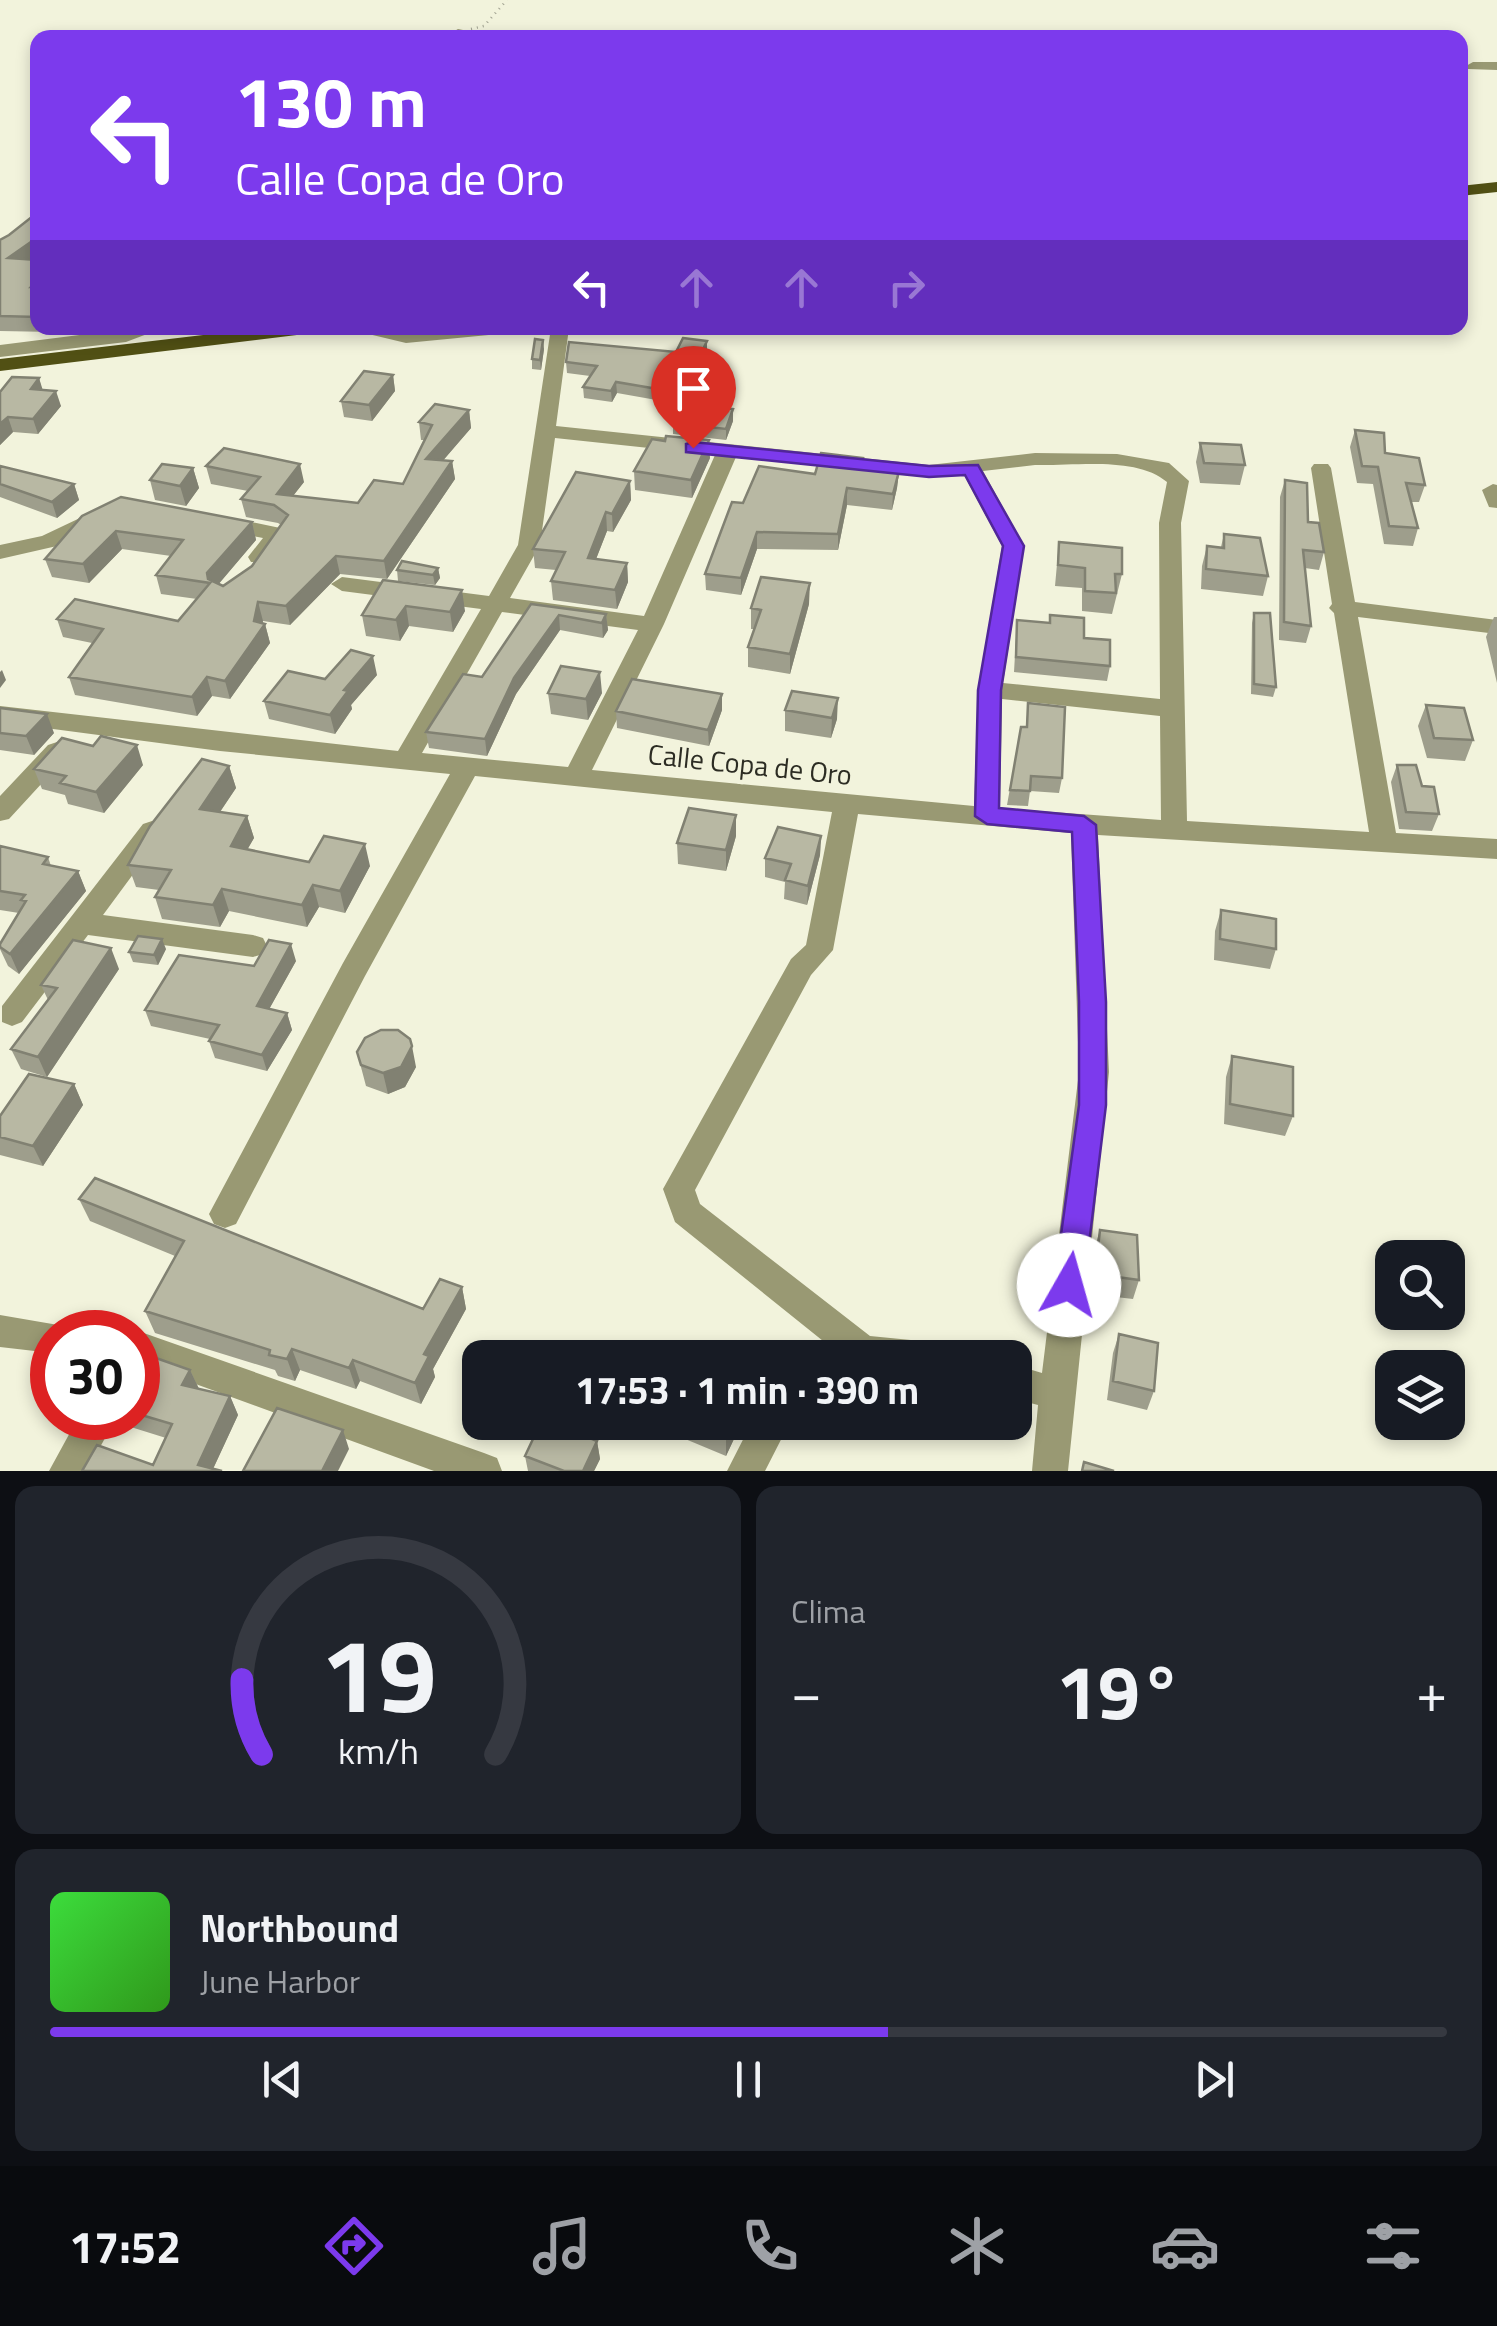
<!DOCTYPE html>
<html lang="es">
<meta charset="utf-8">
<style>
body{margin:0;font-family:"Titillium Web",sans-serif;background:#20242c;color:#f1f3f6;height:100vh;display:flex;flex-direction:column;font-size:38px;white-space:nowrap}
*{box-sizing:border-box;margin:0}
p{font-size:32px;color:#9ea1a6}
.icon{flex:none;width:55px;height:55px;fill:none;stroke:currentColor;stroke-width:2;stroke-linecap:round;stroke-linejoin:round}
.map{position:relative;height:1471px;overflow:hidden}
.details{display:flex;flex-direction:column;gap:15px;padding:15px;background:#0d0f14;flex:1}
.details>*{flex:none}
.guide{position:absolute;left:30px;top:30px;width:1438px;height:305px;border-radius:20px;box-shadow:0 5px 15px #0003;background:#7c3aed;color:#fff;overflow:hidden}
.buttons{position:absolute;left:1375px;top:1240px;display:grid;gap:20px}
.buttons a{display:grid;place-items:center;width:90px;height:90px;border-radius:20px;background:#171b24;box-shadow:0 5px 15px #0003;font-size:50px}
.speed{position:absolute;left:30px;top:1310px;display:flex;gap:20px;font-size:50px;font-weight:700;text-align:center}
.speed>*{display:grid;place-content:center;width:130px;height:130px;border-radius:50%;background:#171b24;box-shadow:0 5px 15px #0003;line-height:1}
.speed .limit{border:15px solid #d22;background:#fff;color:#111}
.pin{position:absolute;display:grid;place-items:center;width:85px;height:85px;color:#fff;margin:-102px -42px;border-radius:50% 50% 50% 0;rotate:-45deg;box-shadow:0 0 10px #0007}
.pin .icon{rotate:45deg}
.me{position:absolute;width:110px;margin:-55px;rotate:7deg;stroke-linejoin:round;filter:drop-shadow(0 0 8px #0008)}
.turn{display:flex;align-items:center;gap:35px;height:210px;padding:0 40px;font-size:45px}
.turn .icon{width:130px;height:130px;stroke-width:2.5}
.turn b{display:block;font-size:70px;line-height:85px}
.lanes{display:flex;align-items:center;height:95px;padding:0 40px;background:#0003;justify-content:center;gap:50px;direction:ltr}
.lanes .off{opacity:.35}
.big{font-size:75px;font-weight:700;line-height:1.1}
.details .tile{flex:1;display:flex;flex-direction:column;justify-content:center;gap:15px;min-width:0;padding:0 35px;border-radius:20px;background:#20242c}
.details .dial{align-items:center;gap:0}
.dial svg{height:260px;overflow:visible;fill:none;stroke:#363941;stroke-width:7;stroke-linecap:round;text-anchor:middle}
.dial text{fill:#f1f3f6;stroke:none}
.song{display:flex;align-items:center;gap:30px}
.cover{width:120px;height:120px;border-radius:15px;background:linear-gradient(135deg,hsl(120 70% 55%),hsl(110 70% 35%))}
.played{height:10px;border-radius:5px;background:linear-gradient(90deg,#7c3aed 60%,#363941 60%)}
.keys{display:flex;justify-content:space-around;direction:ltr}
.heat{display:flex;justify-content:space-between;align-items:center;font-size:55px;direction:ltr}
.details .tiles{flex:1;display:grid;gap:15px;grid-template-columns:1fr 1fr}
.tile:last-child{grid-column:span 2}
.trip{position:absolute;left:462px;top:1340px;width:570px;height:100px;border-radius:20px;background:#171b24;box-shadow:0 5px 15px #0003;font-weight:700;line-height:100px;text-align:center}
.menu{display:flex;height:160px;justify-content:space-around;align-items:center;background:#090b0e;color:#9ea1a6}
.menu .icon{width:70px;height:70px}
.menu .current{color:#7c3aed}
.menu b{font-size:45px;color:#f1f3f6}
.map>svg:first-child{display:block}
</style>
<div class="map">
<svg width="1497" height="1471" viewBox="0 0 1497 1471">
<rect width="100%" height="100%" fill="#f2f3dc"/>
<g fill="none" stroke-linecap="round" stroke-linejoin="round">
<!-- path -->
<path stroke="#9fa08f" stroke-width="2.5" stroke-dasharray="1 5" stroke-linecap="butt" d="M471,29L484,26L507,0"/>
<!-- minor -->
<path fill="#999973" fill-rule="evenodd" d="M458,29L463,30V36L442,38Z
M1473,62H1497V70L1468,69L1466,66Z
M135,328H163L126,342L0,357V345Z
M358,328L406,331L508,328L499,334L406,343L360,332Z
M551,328H569L556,426L929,465L1035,453L1117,454L1169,463L1189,481L1181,523L1187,821L1369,832L1334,613L1329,608L1332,604L1311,468L1314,464H1328L1331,468L1355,602L1497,620V634L1358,617L1396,833L1497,839V859L1098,835L1109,1072L1068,1471H1032L1038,1405L1015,1399V1365L1042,1373L1079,1072L1071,833L858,814L833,950L811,975L695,1190L700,1204L870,1336L931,1342L943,1346L948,1358H836L838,1353L675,1222L663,1189L791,959L806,945L832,812L475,776L365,976L236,1224L225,1228L214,1224L209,1214L343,963L450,774L220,751L0,722V706L398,751L481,609L342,591L331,584L342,577L489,596L518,545ZM555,438L715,455L644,616L510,598L540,545ZM736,457L929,477L963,473L1002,546L978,690L974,806L592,770L664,624ZM1035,465C1074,466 1137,456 1167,482L1159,523L1160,699L1003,683L1024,546L983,471ZM502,612L638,630L568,767L422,753ZM1002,699L1160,716L1161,820L1000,808Z
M1493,484L1497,485V508L1489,507L1482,490Z
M101,508L109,509L112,514L109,519L57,546L0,559V545L42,536Z
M222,516L285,529L288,534L267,562H251L248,557L263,538L214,528L211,523L214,518Z
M57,742L66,745L70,751L66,757L9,819L0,821V796L48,745Z
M152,821L161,824L165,831L103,915L253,935L263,938L267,946L263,954L253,957L88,935L22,1022L12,1026L2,1022V1006L143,824Z
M0,1315L64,1326L67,1332H52V1353L0,1347Z
M138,1331L484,1453L497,1458L502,1471H434L138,1363V1332H134Z
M78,1418H116L87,1471H49Z
M752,1422H790L765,1471H727Z"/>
<!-- major -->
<path fill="#515014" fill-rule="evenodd" d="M1497,182V192L1460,196V186Z
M263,328H314L305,334L0,371V359Z"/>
</g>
<!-- wall -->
<path fill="#9e9e8c" d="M38,212V255L31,260H38V328H56L53,332L0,331V240L9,235Z
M544,349L541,370L532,369V359Z
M676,352H707L693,381L720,395L715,407L733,421L726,440L673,434V423L679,404L617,393L612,402L584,398L583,387L590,376L567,373L566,362Z
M393,375L395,391L372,421L344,417L341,401Z
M39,378L42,390L61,406L38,434L13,432L0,445V392Z
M469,410L471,428L443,460L452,461L455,479L387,579L340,574L290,625L263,621L262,624H265L270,643L230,699L212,696L197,716L75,695L69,677L92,643L63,637L57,619L178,621L197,599L161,594L156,575L171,556L122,549L89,583L52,577L45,559L82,516L252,522L256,540L218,584L223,586L252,566L281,525L278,523L246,517L241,499L248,491L211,484L206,466L304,482L293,496L358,503L403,484L425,440H421L419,422Z
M1355,430L1425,485L1419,502H1411L1418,528L1413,546L1384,544L1373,484L1357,483L1350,447Z
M1200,443L1245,465L1240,485L1200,483L1196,462Z
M710,458L692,498L635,490L634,471Z
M0,466L74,484L79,500L57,518L0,497Z
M862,467L899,471L897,488L892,510L847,505L838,550L757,549L741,595L706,590L705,574L743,503L815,474Z
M193,468L199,488L186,506L155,500L150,480Z
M1285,480L1324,552L1319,570L1305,568L1311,626L1306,643L1279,640L1280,497Z
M630,481L631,500L613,532L607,531L596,559L627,563L628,582L617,609L553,600L551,581L556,570L535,568L533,549Z
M1224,534L1268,576L1263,596L1201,589L1202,566L1207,546L1221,547Z
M1059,542L1122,574L1112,614L1082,611V588L1055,586Z
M438,568L440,578L435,585L398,581L397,570Z
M383,580L465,611L453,632L409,626L400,641L366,636L362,615Z
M531,604L606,614L608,630L603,638L560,630L516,694L487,756L429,748L426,732L482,677Z
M809,604L790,674L748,667V647L754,629H751V608Z
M1254,613L1276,687L1273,697L1251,694L1252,623Z
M1494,617H1497V683L1486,637Z
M1017,620L1084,638L1110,666L1107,681L1014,672Z
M377,675L351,705L352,709L335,734L269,719L264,701L325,679Z
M548,693H602L588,720L551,714Z
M1028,703L1062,778L1059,793L1030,791L1028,806L1007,805L1021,727H1026Z
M1426,705L1473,740L1465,761L1427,758L1418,726Z
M0,708L54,733L34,755L0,750Z
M722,710L709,746L617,728L616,711Z
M785,710L837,719L831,738L785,731Z
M143,765L104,813L68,804L65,795L42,789L34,769Z
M1397,765L1422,786L1439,814L1432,831L1399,829L1391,782Z
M229,766L236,788L220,812L247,816L254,838L247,849L309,862L370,866L345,913L319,907L307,927L229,911L220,927L162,919L155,897L159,890L136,887L128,865Z
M736,836L726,871L678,864L677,843Z
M821,836L820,855L807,905L784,899L785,882L765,877V858Z
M0,846L48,857L51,866L78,871L86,891L19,974L8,966L0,949V944L19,913L0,910Z
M1221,910L1276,949L1270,969L1214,960L1215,931Z
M166,949L158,965L133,962L129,952Z
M296,961L269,1009L287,1013L292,1030L267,1071L215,1058L209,1041L210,1039L151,1026L145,1010L254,966Z
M119,969L47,1077L21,1069L11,1049L48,1000L41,985Z
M357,1052L416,1067L405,1087L388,1094L366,1086Z
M1232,1056L1293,1116L1285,1136L1224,1124L1226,1077Z
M74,1084L83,1105L43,1166L0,1155V1116Z
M79,1199L423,1309L462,1287L466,1309L433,1369L435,1377L421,1404L360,1381L356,1389L300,1370L295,1381L278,1376L275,1370L155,1333L145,1311L175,1256L90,1221Z
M1100,1230L1139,1280L1133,1299L1090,1294L1094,1250Z
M1119,1334L1154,1391L1147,1410L1107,1400L1113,1353Z
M138,1354L190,1370L199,1389L230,1396L238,1415L213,1469L153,1465L166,1438L118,1423L114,1418H138Z
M497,1422H531L525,1438L499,1431Z
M678,1422H740V1426L726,1456L678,1436Z
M597,1441L600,1459L594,1471H528L525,1456Z"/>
<!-- shaded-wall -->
<path fill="#818172" d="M38,237V255L13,272L8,258Z
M543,340L544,349L541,370L540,360Z
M707,341V352L688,391V380Z
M393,375L395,391L372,421L369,405Z
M39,378L44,394L31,389Z
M616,382L617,393L612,402L611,391Z
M720,384V395L711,418V407Z
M56,391L61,406L38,434L33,419Z
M733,409V421L726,440V429Z
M469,410L471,428L429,477L426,459Z
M8,417L13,432L0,445V424Z
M709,440L710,458L692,498L691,480Z
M452,461L455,479L387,579L384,561Z
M300,464L304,482L281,511L277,494Z
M193,468L199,488L186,506L180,486Z
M899,471L897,488L892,510L893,494Z
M630,481L631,500L613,532L612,514Z
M74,484L79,500L57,518L52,502Z
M847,488V505L838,550V534Z
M606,512L607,531L589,577L588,558Z
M252,522L256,540L212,592L207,573Z
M116,531L122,549L89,583L83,564Z
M757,532V549L741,595V578Z
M336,556L340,574L290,625L286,606Z
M627,563L628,582L617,609L615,590Z
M438,568L440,578L435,585L433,575Z
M810,583L809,604L790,674V654Z
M462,590L465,611L453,632L450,612Z
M258,602L263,621L260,631L265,624L270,643L230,699L225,681L254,621Z
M406,606L409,626L400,641L396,620Z
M606,614L608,630L603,638L602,623Z
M559,615L560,630L516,694L487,756L485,739L514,678Z
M373,656L377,675L351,705L352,709L335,734L330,715L344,690Z
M2,670L6,680L0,688V672Z
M600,672L602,693L588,720L586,699Z
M207,677L212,696L197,716L192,697Z
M722,694V710L709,746L708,730Z
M838,698L837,719L831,738L832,718Z
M47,714L54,733L34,755L26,736Z
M137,745L143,765L104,813L96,792Z
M229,766L236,788L207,831L200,809Z
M736,815V836L726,871V850Z
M247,816L254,838L237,868L231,846Z
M821,836L820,855L807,905L808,886Z
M365,844L370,866L345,913L340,891Z
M78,871L86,891L19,974L10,954Z
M313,885L319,907L307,927L302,905Z
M222,889L229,911L220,927L213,905Z
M162,939L166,949L158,965L154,955Z
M291,944L296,961L262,1022L257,1006Z
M111,948L119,969L47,1077L38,1057Z
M287,1013L292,1030L267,1071L262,1055Z
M412,1046L416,1067L405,1087L388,1094L383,1073Z
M74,1084L83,1105L43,1166L33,1146Z
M462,1287L466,1309L433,1369L435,1377L421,1404L415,1383L424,1354Z
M292,1349L300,1370L295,1381L287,1359Z
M353,1360L360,1381L356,1389L349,1368Z
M190,1370L199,1389L182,1385Z
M230,1396L238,1415L212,1471L198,1465Z
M525,1422H531L525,1438L523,1429Z
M733,1422H740V1426L726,1456V1438Z
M343,1430L349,1449L338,1471H322Z
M597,1441L600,1459L594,1471H583Z"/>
<!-- building -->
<path fill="#b8b8a3" stroke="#818172" stroke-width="2.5" d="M359,34L379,38H354Z
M38,212V237L8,258L38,260V280L31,287H38V292L35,296H38V317L0,316V240L9,235Z
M683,338L707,341L688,380L720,384L711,407L733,409L726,429L673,423L685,387L681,393L616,382L611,391L583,387L597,366L566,362L569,342L676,352Z
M535,339L543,340L540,360L532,359Z
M364,371L393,375L369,405L341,401Z
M12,377L39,378L31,389L56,391L33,419L8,417L0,424V392Z
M435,404L469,410L426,459L452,461L384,561L336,556L286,606L258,602L254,621L265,624L225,681L207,677L192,697L69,677L103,629L57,619L75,599L178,621L210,583L156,575L183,540L116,531L83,564L45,559L82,516L121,497L252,522L207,573L208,579L223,586L252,566L288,515L274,505L241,499L260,477L206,466L224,448L300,464L277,494L358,503L374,480L403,484L432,425L419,422Z
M1355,430L1384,433L1385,453L1419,458L1425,485L1406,483L1418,528L1389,526L1378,467L1362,466Z
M666,436L709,440L691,480L634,471L652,439L665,441Z
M1200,443L1241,445L1245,465L1204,463Z
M821,453L863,458L860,467L899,471L893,494L847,488L838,534L757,532L741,578L705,574L732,502L743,503L759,466L815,474Z
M162,464L193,468L180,486L150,480Z
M0,466L74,484L52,502L0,484Z
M576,472L630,481L612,514L606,512L588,558L627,563L615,590L551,581L565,552L533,549Z
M1285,480L1307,483L1308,522L1319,523L1324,552L1303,550L1311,626L1284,622Z
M1224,534L1260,538L1268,576L1206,569L1207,546L1224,548Z
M1059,542L1122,548V574H1115L1116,593L1085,591V568L1058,565Z
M402,561L438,568L433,575L397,570Z
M761,577L810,583L790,654L748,647L761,610L751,608Z
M383,580L462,590L450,612L406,606L396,620L362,615Z
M531,604L606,614L602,623L559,615L514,678L485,739L426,732L463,674L482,677Z
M1254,613H1270L1276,687L1254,684Z
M1050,615L1084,618V638L1110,640V666L1016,657L1017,620L1050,623Z
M351,650L373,656L344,690L348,691L330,715L264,701L288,671L325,679Z
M561,666L600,672L586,699L548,693Z
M632,679L722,694L708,730L616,711Z
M792,691L838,698L832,718L785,710Z
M1028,703L1065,707L1062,778L1031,776L1030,791L1010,790L1021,727H1027Z
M1426,705L1464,708L1473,740L1434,738Z
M0,708L47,714L26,736L0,733Z
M101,736L137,745L96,792L60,783L66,776L34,769L62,738L93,746Z
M202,759L229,766L200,809L247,816L231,846L309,862L324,836L365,844L340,891L313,885L302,905L222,889L213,905L155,897L171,870L128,865L150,826Z
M1397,765H1416L1422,786L1434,787L1439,814L1406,812Z
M689,808L736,815L726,850L677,843Z
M778,827L821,836L808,886L785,880L791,864L765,858Z
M0,846L48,857L43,864L78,871L10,954L0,947V944L26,901L21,900L25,895L0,891Z
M1221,910L1276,919V949L1220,939Z
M138,936L162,939L154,955L129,952Z
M73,940L111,948L38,1057L11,1049L57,988L41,985Z
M269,940L291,944L257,1006L287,1013L262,1055L209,1041L219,1025L145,1010L179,955L254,966Z
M381,1030H398L410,1039L412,1046L401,1067L383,1073L361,1065L357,1052L365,1038Z
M1232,1056L1293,1067V1116L1230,1104Z
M29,1074L74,1084L33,1146L0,1137V1116Z
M95,1178L423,1309L440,1279L462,1287L424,1354L429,1356L415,1383L353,1360L349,1368L292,1349L287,1359L269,1355L270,1350L145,1311L184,1241L79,1199Z
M1100,1230L1137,1235L1139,1280L1095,1274Z
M1119,1334L1158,1343L1154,1391L1113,1381Z
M139,1352L190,1370L182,1385L230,1396L198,1465L222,1471H82L97,1445L153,1465L172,1424L138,1414Z
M277,1408L343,1430L322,1471H243Z
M500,1422H525L523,1429Z
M541,1422H551L597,1441L583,1471H564L525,1456Z
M690,1422H733L726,1438Z
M1084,1462L1114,1471H1082Z"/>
<!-- route -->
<path fill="#7c3aed" stroke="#51269a" stroke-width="2.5" d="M693,442L929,466L978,465L1024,546L1001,690L999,808L1084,816L1096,825L1106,1002V1105L1084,1285L1080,1295L1069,1299L1058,1295L1054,1285L1079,1105V1002L1072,832L987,824L975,816L978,690L1003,546L965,475L929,477L686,452V444Z"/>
<g text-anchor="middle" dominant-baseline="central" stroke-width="9" stroke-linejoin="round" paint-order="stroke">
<!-- street labels -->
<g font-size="28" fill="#2c2c23" stroke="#f2f3dc">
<text transform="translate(750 764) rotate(6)">Calle Copa de Oro</text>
</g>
</g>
</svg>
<div class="buttons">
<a><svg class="icon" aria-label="search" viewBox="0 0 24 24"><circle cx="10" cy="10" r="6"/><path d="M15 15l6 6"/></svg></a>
<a><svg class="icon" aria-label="layers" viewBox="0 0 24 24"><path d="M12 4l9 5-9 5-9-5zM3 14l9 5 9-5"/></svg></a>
</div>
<div class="speed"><div class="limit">30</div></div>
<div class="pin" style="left:693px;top:448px;background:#d93025"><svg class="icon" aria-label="arrive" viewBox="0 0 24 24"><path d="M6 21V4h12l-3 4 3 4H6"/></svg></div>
<svg class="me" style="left:1069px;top:1285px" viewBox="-20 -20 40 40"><circle r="19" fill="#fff"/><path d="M0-13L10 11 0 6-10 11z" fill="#7c3aed"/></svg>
<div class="trip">17:53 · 1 min · 390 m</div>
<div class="guide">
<div class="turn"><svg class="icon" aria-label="left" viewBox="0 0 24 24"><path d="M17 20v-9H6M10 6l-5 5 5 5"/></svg><div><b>130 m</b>Calle Copa de Oro</div></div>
<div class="lanes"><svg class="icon" aria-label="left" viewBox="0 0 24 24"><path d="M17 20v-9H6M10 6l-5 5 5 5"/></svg><svg class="icon off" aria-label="ahead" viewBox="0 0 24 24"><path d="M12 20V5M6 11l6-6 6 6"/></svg><svg class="icon off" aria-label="ahead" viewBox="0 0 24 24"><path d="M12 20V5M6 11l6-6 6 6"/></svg><svg class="icon off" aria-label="right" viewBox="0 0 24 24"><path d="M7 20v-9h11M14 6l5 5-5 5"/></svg></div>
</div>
</div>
<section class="details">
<div class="tiles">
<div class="tile dial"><svg viewBox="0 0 100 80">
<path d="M14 69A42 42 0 1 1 86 69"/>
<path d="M14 69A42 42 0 0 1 8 46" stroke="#7c3aed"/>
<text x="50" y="56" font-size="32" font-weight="700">19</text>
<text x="50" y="72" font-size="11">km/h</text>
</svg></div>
<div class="tile"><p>Clima</p>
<div class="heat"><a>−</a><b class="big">19°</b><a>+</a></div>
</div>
<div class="tile">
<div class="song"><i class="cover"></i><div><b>Northbound</b><p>June Harbor</p></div></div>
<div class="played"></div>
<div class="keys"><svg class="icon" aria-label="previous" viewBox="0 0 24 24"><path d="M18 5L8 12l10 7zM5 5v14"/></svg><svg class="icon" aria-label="pause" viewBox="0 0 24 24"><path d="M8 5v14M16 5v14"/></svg><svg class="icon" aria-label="next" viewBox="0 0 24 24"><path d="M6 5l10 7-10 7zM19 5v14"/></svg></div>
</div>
</div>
</section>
<nav class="menu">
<b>17:52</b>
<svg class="icon current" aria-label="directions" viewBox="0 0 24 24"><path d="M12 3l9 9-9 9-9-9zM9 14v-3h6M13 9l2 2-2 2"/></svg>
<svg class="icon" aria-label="music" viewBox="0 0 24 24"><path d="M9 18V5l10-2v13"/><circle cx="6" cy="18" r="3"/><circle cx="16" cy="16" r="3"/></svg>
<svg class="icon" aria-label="phone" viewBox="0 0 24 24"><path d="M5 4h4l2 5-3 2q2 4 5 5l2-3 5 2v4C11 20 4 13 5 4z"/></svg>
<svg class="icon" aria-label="climate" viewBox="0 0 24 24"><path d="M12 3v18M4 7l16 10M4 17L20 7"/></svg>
<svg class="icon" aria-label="car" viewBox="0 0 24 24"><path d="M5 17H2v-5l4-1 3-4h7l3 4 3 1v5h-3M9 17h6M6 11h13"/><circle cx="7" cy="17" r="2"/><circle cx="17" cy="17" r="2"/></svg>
<svg class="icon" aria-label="filters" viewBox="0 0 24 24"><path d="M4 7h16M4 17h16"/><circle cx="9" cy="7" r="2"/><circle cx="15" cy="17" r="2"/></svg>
</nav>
